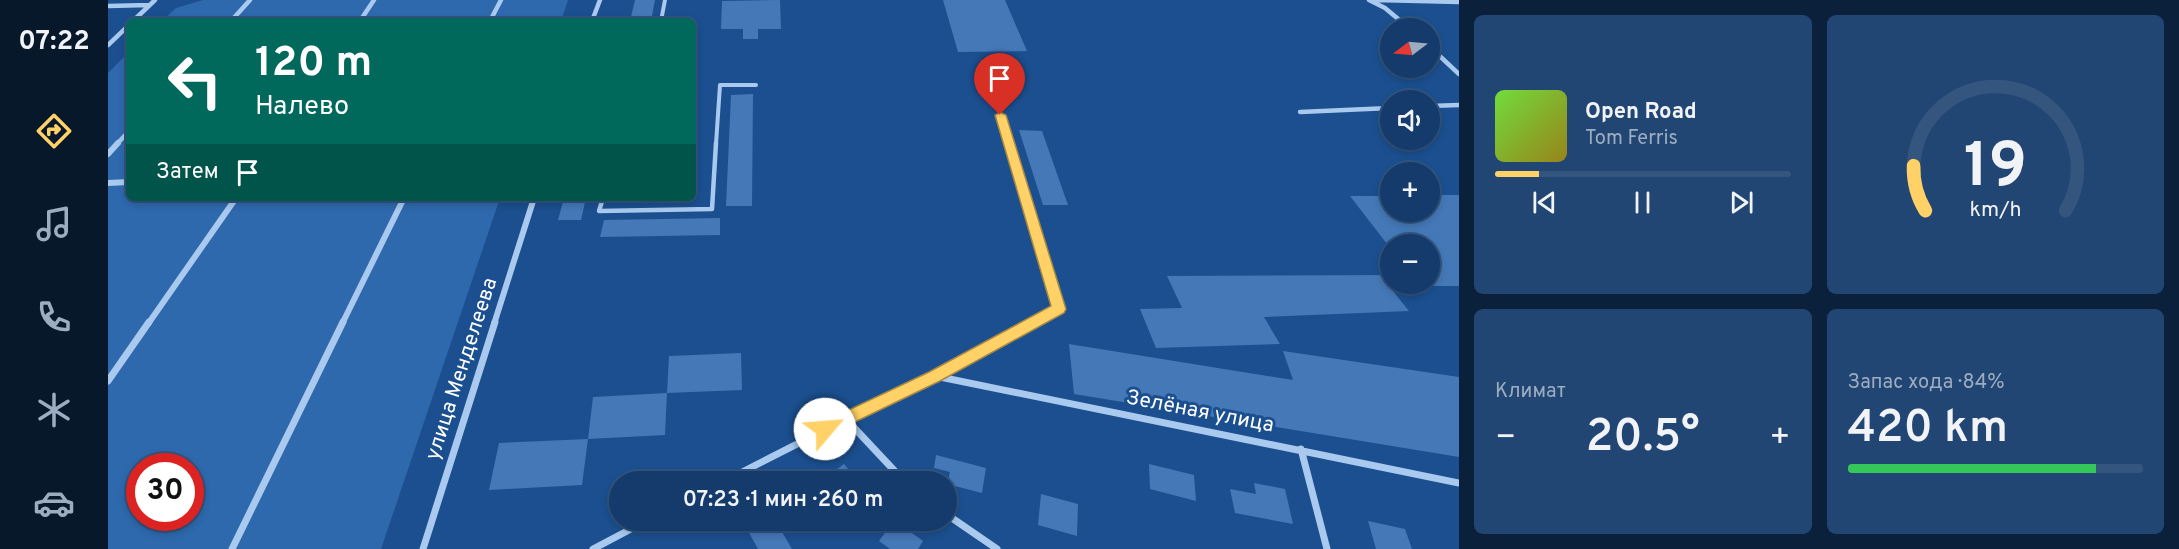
<!DOCTYPE html>
<html lang="ru">
<meta charset="utf-8">
<style>
body{margin:0;font-family:Overpass,sans-serif;background:#214673;color:#f1f3f6;height:100vh;display:flex;flex-direction:column;font-size:22px;white-space:nowrap}
*{box-sizing:border-box;margin:0}
p{font-size:20px;color:#9dadc1}
.icon{flex:none;width:33px;height:33px;fill:none;stroke:currentColor;stroke-width:2;stroke-linecap:round;stroke-linejoin:round}
.map{position:relative;flex:1;overflow:hidden}
.panel{display:flex;flex-direction:column;gap:15px;padding:15px;background:#0b203b;width:720px}
.panel>*{flex:none}
.banner{position:absolute;left:18px;top:18px;width:570px;height:183px;border-radius:9px;box-shadow:0 3px 9px #0003,0 0 0 2px #33557e;background:#00695c;color:#fff;overflow:hidden}
.needle{width:39px;rotate:254deg}
.fabs{position:absolute;left:1272px;top:18px;display:grid;gap:12px}
.fabs a{display:grid;place-items:center;width:60px;height:60px;border-radius:50%;background:#143b6b;box-shadow:0 3px 9px #0003,0 0 0 2px #33557e;font-size:30px}
.speed{position:absolute;left:18px;top:453px;display:flex;gap:12px;font-size:30px;font-weight:700;text-align:center}
.speed>*{display:grid;place-content:center;width:78px;height:78px;border-radius:50%;background:#143b6b;box-shadow:0 3px 9px #0003,0 0 0 2px #33557e;line-height:1}
.speed .limit{border:9px solid #d22;background:#fff;color:#111}
.pin{position:absolute;display:grid;place-items:center;width:51px;height:51px;color:#fff;margin:-62px -26px;border-radius:50% 50% 50% 0;rotate:-45deg;box-shadow:0 0 6px #0007}
.pin .icon{rotate:45deg}
.me{position:absolute;width:66px;margin:-33px;rotate:63deg;stroke-linejoin:round;filter:drop-shadow(0 0 4px #0008)}
.turn{display:flex;align-items:center;gap:21px;height:126px;padding:0 30px;font-size:27px}
.turn .icon{width:78px;height:78px;stroke-width:2.5}
.turn b{display:block;font-size:42px;line-height:51px}
.then{display:flex;align-items:center;height:57px;padding:0 30px;background:#0003;gap:12px;font-size:22px}
.big{font-size:45px;font-weight:600;line-height:1.1}
.panel .widget{flex:1;display:flex;flex-direction:column;justify-content:center;gap:9px;min-width:0;padding:0 21px;border-radius:9px;background:#214673}
.panel .dial{align-items:center;gap:0}
.dial svg{height:156px;overflow:visible;fill:none;stroke:#33557e;stroke-width:7;stroke-linecap:round;text-anchor:middle}
.dial text{fill:#f1f3f6;stroke:none}
.song{display:flex;align-items:center;gap:18px}
.cover{width:72px;height:72px;border-radius:9px;background:linear-gradient(135deg,hsl(100 70% 55%),hsl(50 70% 35%))}
.played{height:6px;border-radius:3px;background:linear-gradient(90deg,#ffd166 15%,#33557e 15%)}
.keys{display:flex;justify-content:space-around;direction:ltr}
.heat{display:flex;justify-content:space-between;align-items:center;font-size:33px;direction:ltr}
.charge{height:9px;border-radius:4px;background:linear-gradient(90deg,#34c759 84%,#33557e 0)}
.panel .tiles{flex:1;display:grid;gap:15px;grid-template-columns:repeat(2,1fr)}
.trip{position:absolute;left:501px;top:471px;width:348px;height:60px;border-radius:30px;background:#143b6b;box-shadow:0 3px 9px #0003,0 0 0 2px #33557e;font-weight:600;line-height:60px;text-align:center}
main{display:flex;flex:1;min-height:0}
.menu{display:flex;flex-direction:column;width:108px;justify-content:space-around;align-items:center;background:#08182b;color:#9dadc1}
.menu .icon{width:42px;height:42px}
.menu .selected{color:#ffd166}
.menu b{font-size:27px;color:#f1f3f6}
.map>svg:first-child{display:block}
</style>
<main>
<nav class="menu">
<b>07:22</b>
<svg class="icon selected" aria-label="directions" viewBox="0 0 24 24"><path d="M12 3l9 9-9 9-9-9zM9 14v-3h6M13 9l2 2-2 2"/></svg>
<svg class="icon" aria-label="music" viewBox="0 0 24 24"><path d="M9 18V5l10-2v13"/><circle cx="6" cy="18" r="3"/><circle cx="16" cy="16" r="3"/></svg>
<svg class="icon" aria-label="phone" viewBox="0 0 24 24"><path d="M5 4h4l2 5-3 2q2 4 5 5l2-3 5 2v4C11 20 4 13 5 4z"/></svg>
<svg class="icon" aria-label="climate" viewBox="0 0 24 24"><path d="M12 3v18M4 7l16 10M4 17L20 7"/></svg>
<svg class="icon" aria-label="car" viewBox="0 0 24 24"><path d="M5 17H2v-5l4-1 3-4h7l3 4 3 1v5h-3M9 17h6M6 11h13"/><circle cx="7" cy="17" r="2"/><circle cx="17" cy="17" r="2"/></svg>
</nav>
<div class="map">
<svg width="1351" height="549" viewBox="0 0 1351 549">
<rect width="100%" height="100%" fill="#1b4f8f"/>
<!-- green -->
<path fill="#2e69ad" fill-rule="evenodd" d="M95,0H460L453,21H54L68,8Z
M21,52V198H392L273,549H0V73ZM32,466H82V518H32Z"/>
<!-- building -->
<path fill="#4478b7" d="M527,0H547L543,21H522Z
M672,0L673,29H650V39H635V29H613L614,1Z
M835,0H897L919,51L850,52Z
M645,94L644,206H618L623,95Z
M911,130L934,131L960,205H935Z
M1322,195H1351V286H1322V244H1279L1242,196H1282V212H1322Z
M456,198H478L473,220H450Z
M612,218V235L492,237L496,220Z
M1282,275L1281,286L1301,311L1156,317L1172,344L1048,348L1032,309L1074,308L1059,276Z
M961,344L1185,380L1175,351L1351,377V457L966,394Z
M633,353L634,390L559,393L561,356Z
M559,393L557,435L480,439L485,397Z
M480,439L474,485L381,490L391,443Z
M828,455L878,468L874,493L839,484L842,472L826,468Z
M736,464L751,482H712Z
M1041,464L1086,475L1088,501L1042,489Z
M1146,483L1177,489L1185,524L1127,513L1122,489L1148,494Z
M933,494L970,504L969,536L930,525Z
M655,520H667L684,549H650L639,529Z
M786,520L815,541L810,549H782L771,541Z
M1260,521L1297,529L1304,549H1268Z"/>
<g fill="none" stroke-linecap="round" stroke-linejoin="round">
<!-- service-far1 -->
<path stroke="#a9c9ee" stroke-width="4" d="M553,21L557,0
M608,144L612,85H648"/>
<!-- service -->
<path stroke="#a9c9ee" stroke-width="4.5" d="M495,198L491,211L604,209L608,143"/>
<!-- minor-far2 -->
<path stroke="#a9c9ee" stroke-width="4.5" d="M1261,0L1277,8L1301,28
M1268,0L1351,2
M0,6L41,5
M25,21L47,0
M123,21L142,0
M252,21L266,0
M382,21L393,0
M484,21L492,0
M0,45L21,25
M1322,47L1351,74
M1322,106L1351,105
M1192,112L1282,108
M892,115L901,144
M9,144L21,131"/>
<!-- minor-far1 -->
<path stroke="#a9c9ee" stroke-width="6" d="M900,143L951,309L923,324
M0,154L10,143
M0,183L21,182
M40,324L128,198
M234,324L296,198
M386,324L426,198"/>
<!-- minor -->
<path stroke="#a9c9ee" stroke-width="7" d="M827,376L1351,483
M0,381L41,322
M737,418L797,482
M1193,449L1219,549
M615,482C718,428 824,378 926,322
M838,514L889,549
M124,549L235,322
M315,549L387,322
M485,549L540,520"/>
</g>
<!-- route -->
<path fill="#ffd166" stroke="#a68842" stroke-width="1.5" d="M892,112L898,115L958,309L956,313L832,381L722,434L717,436L711,434L708,429L711,424L821,372L943,306L887,115Z"/>
<g text-anchor="middle" dominant-baseline="central" stroke-width="6" stroke-linejoin="round" paint-order="stroke">
<!-- street labels -->
<g font-size="21" fill="#fff" stroke="#1b4f8f">
<text transform="translate(354 369) rotate(-72)">улица Менделеева</text>
<text transform="translate(1092 412) rotate(11)">Зелёная улица</text>
</g>
</g>
</svg>
<div class="fabs">
<a><svg class="needle" viewBox="-14 -14 28 28"><path d="M0-13l5 13h-10z" fill="#e53935"/><path d="M0 13l5-13h-10z" fill="#9dadc1"/></svg></a>
<a><svg class="icon" aria-label="sound" viewBox="0 0 24 24"><path d="M4 9h4l5-4v14l-5-4H4zM17 9q2 3 0 6"/></svg></a>
<a>+</a>
<a>−</a>
</div>
<div class="speed"><div class="limit">30</div></div>
<div class="pin" style="left:892px;top:115px;background:#d93025"><svg class="icon" aria-label="arrive" viewBox="0 0 24 24"><path d="M6 21V4h12l-3 4 3 4H6"/></svg></div>
<svg class="me" style="left:717px;top:429px" viewBox="-20 -20 40 40"><circle r="19" fill="#fff"/><path d="M0-13L10 11 0 6-10 11z" fill="#ffd166"/></svg>
<div class="trip">07:23 · 1 мин · 260 m</div>
<div class="banner">
<div class="turn"><svg class="icon" aria-label="left" viewBox="0 0 24 24"><path d="M17 20v-9H6M10 6l-5 5 5 5"/></svg><div><b>120 m</b>Налево</div></div>
<div class="then">Затем<svg class="icon" aria-label="arrive" viewBox="0 0 24 24"><path d="M6 21V4h12l-3 4 3 4H6"/></svg></div>
</div>
</div>
<section class="panel">
<div class="tiles">
<div class="widget">
<div class="song"><i class="cover"></i><div><b>Open Road</b><p>Tom Ferris</p></div></div>
<div class="played"></div>
<div class="keys"><svg class="icon" aria-label="previous" viewBox="0 0 24 24"><path d="M18 5L8 12l10 7zM5 5v14"/></svg><svg class="icon" aria-label="pause" viewBox="0 0 24 24"><path d="M8 5v14M16 5v14"/></svg><svg class="icon" aria-label="next" viewBox="0 0 24 24"><path d="M6 5l10 7-10 7zM19 5v14"/></svg></div>
</div>
<div class="widget dial"><svg viewBox="0 0 100 80">
<path d="M14 69A42 42 0 1 1 86 69"/>
<path d="M14 69A42 42 0 0 1 8 46" stroke="#ffd166"/>
<text x="50" y="56" font-size="32" font-weight="700">19</text>
<text x="50" y="72" font-size="11">km/h</text>
</svg></div>
<div class="widget"><p>Климат</p>
<div class="heat"><a>−</a><b class="big">20.5°</b><a>+</a></div>
</div>
<div class="widget"><p>Запас хода · 84%</p><b class="big">420 km</b><div class="charge"></div></div>
</div>
</section>
</main>
